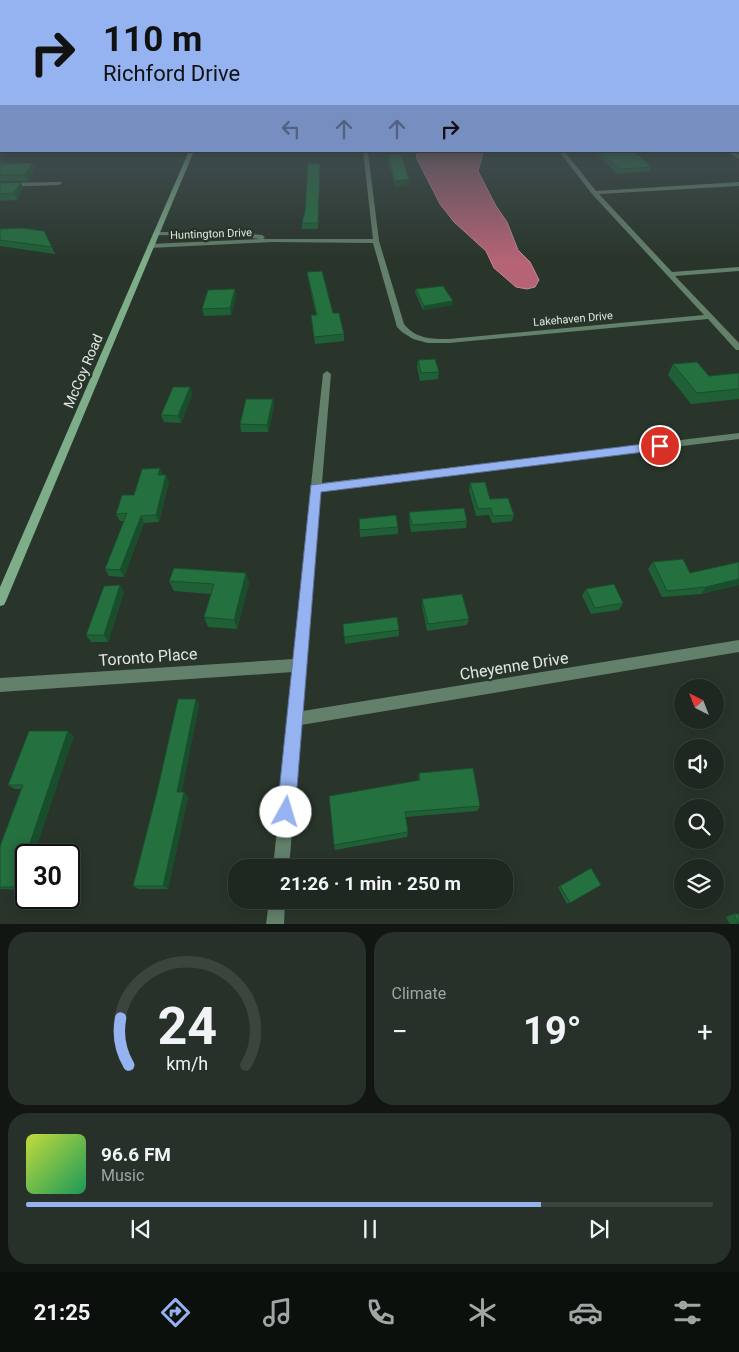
<!DOCTYPE html>
<meta charset="utf-8">
<style>
body{margin:0;font-family:Roboto,sans-serif;background:#273029;color:#f1f3f6;height:100vh;display:flex;flex-direction:column;font-size:19px;white-space:nowrap}
*{box-sizing:border-box;margin:0}
p{font-size:16px;color:#a1a6a5}
.icon{flex:none;width:28px;height:28px;fill:none;stroke:currentColor;stroke-width:2;stroke-linecap:round;stroke-linejoin:round}
.map{position:relative;height:924px;overflow:hidden}
.drawer{display:flex;flex-direction:column;gap:8px;padding:8px;background:#111612;flex:1}
.drawer>*{flex:none}
.guide{position:absolute;left:0px;top:0px;width:740px;height:152px;box-shadow:0 2px 12px #0003,0 0 0 1px #3c443e;background:#95b2f1;color:#111;overflow:hidden}
.needle{width:32px;rotate:318deg}
.tools{position:absolute;left:674px;top:679px;display:grid;gap:10px}
.tools a{display:grid;place-items:center;width:50px;height:50px;border-radius:50%;background:#1f2820;box-shadow:0 2px 12px #0003,0 0 0 1px #3c443e;font-size:25px}
.speed{position:absolute;left:15px;top:844px;display:flex;gap:10px;font-size:25px;font-weight:700;text-align:center}
.speed>*{display:grid;place-content:center;width:65px;height:65px;border-radius:50%;background:#1f2820;box-shadow:0 2px 12px #0003,0 0 0 1px #3c443e;line-height:1}
.speed .limit{border:2px solid #111;border-radius:8px;background:#fff;color:#111}
.pin{position:absolute;display:grid;place-items:center;width:42px;height:42px;color:#fff;margin:-21px;border:2px solid #fff;border-radius:50%;box-shadow:0 1px 5px #0007}
.me{position:absolute;width:55px;margin:-28px;rotate:6deg;stroke-linejoin:round;filter:drop-shadow(0 0 4px #0008)}
.turn{display:flex;align-items:center;gap:18px;height:105px;padding:0 20px;font-size:22px}
.turn .icon{width:65px;height:65px;stroke-width:2.5}
.turn b{display:block;font-size:35px;line-height:42px}
.lanes{display:flex;align-items:center;height:48px;padding:0 20px;background:#0003;justify-content:center;gap:25px;direction:ltr}
.lanes .off{opacity:.35}
.big{font-size:38px;font-weight:700;line-height:1.1}
.drawer .tile{flex:1;display:flex;flex-direction:column;justify-content:center;gap:8px;min-width:0;padding:0 18px;border-radius:20px;background:#273029}
.drawer .dial{align-items:center;gap:0}
.dial svg{height:130px;overflow:visible;fill:none;stroke:#3c443e;stroke-width:7;stroke-linecap:round;text-anchor:middle}
.dial text{fill:#f1f3f6;stroke:none}
.song{display:flex;align-items:center;gap:15px}
.cover{width:60px;height:60px;border-radius:8px;background:linear-gradient(135deg,hsl(70 70% 55%),hsl(150 70% 35%))}
.played{height:5px;border-radius:2px;background:linear-gradient(90deg,#95b2f1 75%,#3c443e 75%)}
.keys{display:flex;justify-content:space-around;direction:ltr}
.heat{display:flex;justify-content:space-between;align-items:center;font-size:28px;direction:ltr}
.drawer .tiles{flex:1;display:grid;gap:8px;grid-template-columns:1fr 1fr}
.tile:last-child{grid-column:span 2}
.trip{position:absolute;left:228px;top:859px;width:285px;height:50px;border-radius:20px;background:#1f2820;box-shadow:0 2px 12px #0003,0 0 0 1px #3c443e;font-weight:700;line-height:50px;text-align:center}
.dock{display:flex;height:80px;justify-content:space-around;align-items:center;background:#0c100d;color:#a1a6a5}
.dock .icon{width:35px;height:35px}
.dock .on{color:#95b2f1}
.dock b{font-size:22px;color:#f1f3f6}
.map>svg:first-child{display:block}
</style>
<div class="map">
<svg width="739" height="925" viewBox="0 0 739 925">
<rect width="100%" height="100%" fill="#29352b"/>
<!-- water -->
<path fill="#b66376" stroke="#c38b96" d="M423,151H478L483,153L478,171L496,206L507,222L518,250L530,262L539,280L535,287L527,289L516,287L494,268L486,251L454,222L440,204L418,161L416,155L418,152Z"/>
<g fill="none" stroke-linecap="round" stroke-linejoin="round">
<!-- minor -->
<path fill="#63806a" fill-rule="evenodd" d="M363,151L368,152L379,241L404,324C416,339 431,339 449,339L704,315L592,194L561,154V152H565L596,191L739,182V186L599,194L672,272L739,267V271L675,276L739,343V350H736L708,319L449,343H428L413,339L402,332L397,327L373,243L272,242L150,248L147,246L150,244L261,239L229,236L153,235V233L155,232H229L262,235L265,237L263,239H373Z
M726,151H732L739,155V159Z
M61,182L62,183L59,185L0,187V183Z
M327,371L331,374L322,483L739,433V439L321,491L303,711L739,640V652L301,725L289,868H273L293,672L0,692V678L294,659L311,490L310,488L311,485L323,374Z
M269,900H285L284,925H266Z"/>
<!-- secondary -->
<path fill="#7dad89" fill-rule="evenodd" d="M189,151H194L6,601L4,605L0,606V587Z"/>
</g>
<!-- wall -->
<path fill="#1f6036" d="M594,151H633L652,167L650,171L617,174Z
M388,155L408,185L395,187L388,161Z
M4,161L5,164L32,163L35,169L28,181H0V162Z
M320,169L318,229H302V223Z
M0,183L23,188L17,200L0,201Z
M0,229L52,247L55,254L0,246Z
M307,272L333,313L344,334V341L315,344L311,315H316L308,279Z
M235,289L236,296L231,315L204,316L202,309Z
M416,289L453,305L423,310L415,292Z
M418,360L439,372L438,379L420,381L417,367Z
M673,364L709,376L739,373V399L691,404L668,375Z
M190,387L192,395L181,423L164,422L161,415Z
M273,399L274,406L268,432H241L240,424Z
M163,475L169,482L159,522L144,523L124,577L109,576L105,569L124,521H120L116,514L134,495Z
M470,483L490,499L514,515L512,521L492,523L489,515L476,516L469,490Z
M409,512L467,521L466,528L411,532L409,519Z
M359,519L398,527V534L360,537Z
M653,562L690,573L739,562V585L701,594L662,597L648,569Z
M246,573L249,583L237,629L208,627L204,617L211,594L174,591L169,581Z
M586,589L623,603L619,610L591,614L582,596Z
M124,592L108,642H91L86,635Z
M422,599L469,619L467,625L427,631L422,606Z
M343,624L399,630V636L345,644Z
M199,705L181,792L188,797L168,889H138L133,886Z
M74,736L26,855V879L23,890L0,889V846L21,789H15L8,785Z
M419,773L480,806L477,811L406,817L408,832L407,837L335,850L334,845L418,781Z
M591,868L601,885L567,904L558,887Z
M734,914L739,925H730L726,917Z"/>
<!-- shaded-wall -->
<path fill="#194e2c" d="M32,163L35,169L28,181L25,175Z
M409,179L408,185L395,187V181Z
M21,182L23,188L17,200L14,193Z
M235,289L236,296L231,315L230,308Z
M453,301V305L423,310L424,306Z
M190,387L192,395L181,423L178,416Z
M273,399L274,406L268,432L267,425Z
M160,468L163,475H158Z
M166,475L169,482L159,522L156,515Z
M141,516L144,523L124,577L120,570Z
M246,573L249,583L237,629L234,620Z
M739,579V585L701,594L706,587Z
M120,585L124,592L108,642L104,635Z
M196,699L199,705L181,796L177,792Z
M68,731L74,736L34,855H26V879L23,890L15,887Z
M184,792L188,797L168,889L163,886Z"/>
<!-- building -->
<path fill="#24703f" stroke="#194e2c" d="M600,151H633L652,167L619,169Z
M388,155H401L409,179L395,181Z
M4,161L1,164L32,163L25,175H0V162Z
M308,163L320,164L318,223H302L305,211Z
M21,182L14,193L0,194V183Z
M22,228L44,231L52,247L0,240V229Z
M322,271L333,313H339L344,334L314,337L311,315H317L307,272Z
M443,286L453,301L424,306L416,289Z
M235,289L230,308L202,309L208,290Z
M435,359L439,372L421,373L418,360Z
M697,362L709,376L739,373V389L697,393L673,364Z
M173,387H190L178,416L161,415Z
M246,399H273L267,425L240,424Z
M160,468L158,475H166L156,515L141,516L120,570L105,569L127,513L116,514L122,495H134L142,469Z
M485,482L490,499L508,498L514,515L493,516L491,508L478,509L470,483Z
M464,508L467,521L412,525L409,512Z
M396,515L398,527L360,530L359,519Z
M683,559L690,573L739,562V579L706,587L667,591L653,562Z
M174,568L246,573L234,620L204,617L214,584L169,581Z
M614,584L623,603L595,608L586,589Z
M120,585L104,635H86L104,586Z
M462,594L469,619L428,624L422,599Z
M397,617L399,630L344,637L343,624Z
M178,699H196L177,792H184L163,886H133L157,792Z
M29,731H68L15,887H0V846L23,785H8Z
M473,768L480,806L405,812L408,832L334,845L329,796L420,780L419,773Z
M591,868L601,885L570,903L560,886Z
M734,914H739V925Z"/>
<!-- sky -->
<linearGradient id="sky" x2="0" y2="1"><stop stop-color="#171d18"/><stop offset="0.5" stop-color="#435155"/><stop offset="1" stop-color="#435155" stop-opacity="0"/></linearGradient>
<rect width="739" height="261" fill="url(#sky)"/>
<!-- route -->
<path fill="#95b2f1" stroke="#61749d" d="M660,442L665,446L660,450L321,492L295,812L292,818L286,821L280,818L277,812L311,485Z"/>
<g text-anchor="middle" dominant-baseline="central" stroke-width="5" stroke-linejoin="round" paint-order="stroke">
<!-- far-street labels -->
<g font-size="11" fill="#e0e8e2" stroke="#29352b">
<text transform="translate(211 234) rotate(-2)">Huntington Drive</text>
<text transform="translate(573 319) rotate(-5)">Lakehaven Drive</text>
</g>
<!-- street labels -->
<g font-size="14" fill="#e0e8e2" stroke="#29352b">
<text transform="translate(83 371) rotate(-67)">McCoy Road</text>
</g>
<!-- near-street labels -->
<g font-size="16" fill="#e0e8e2" stroke="#29352b">
<text transform="translate(148 657) rotate(-4)">Toronto Place</text>
<text transform="translate(514 666) rotate(-9)">Cheyenne Drive</text>
</g>
</g>
</svg>
<div class="tools">
<a><svg class="needle" viewBox="-14 -14 28 28"><path d="M0-13l5 13h-10z" fill="#e53935"/><path d="M0 13l5-13h-10z" fill="#a1a6a5"/></svg></a>
<a><svg class="icon" aria-label="sound" viewBox="0 0 24 24"><path d="M4 9h4l5-4v14l-5-4H4zM17 9q2 3 0 6"/></svg></a>
<a><svg class="icon" aria-label="search" viewBox="0 0 24 24"><circle cx="10" cy="10" r="6"/><path d="M15 15l6 6"/></svg></a>
<a><svg class="icon" aria-label="layers" viewBox="0 0 24 24"><path d="M12 4l9 5-9 5-9-5zM3 14l9 5 9-5"/></svg></a>
</div>
<div class="speed"><div class="limit">30</div></div>
<div class="pin" style="left:660px;top:446px;background:#d93025"><svg class="icon" aria-label="arrive" viewBox="0 0 24 24"><path d="M6 21V4h12l-3 4 3 4H6"/></svg></div>
<svg class="me" style="left:286px;top:812px" viewBox="-20 -20 40 40"><circle r="19" fill="#fff"/><path d="M0-13L10 11 0 6-10 11z" fill="#95b2f1"/></svg>
<div class="trip">21:26 · 1 min · 250 m</div>
<div class="guide">
<div class="turn"><svg class="icon" aria-label="right" viewBox="0 0 24 24"><path d="M7 20v-9h11M14 6l5 5-5 5"/></svg><div><b>110 m</b>Richford Drive</div></div>
<div class="lanes"><svg class="icon off" aria-label="left" viewBox="0 0 24 24"><path d="M17 20v-9H6M10 6l-5 5 5 5"/></svg><svg class="icon off" aria-label="ahead" viewBox="0 0 24 24"><path d="M12 20V5M6 11l6-6 6 6"/></svg><svg class="icon off" aria-label="ahead" viewBox="0 0 24 24"><path d="M12 20V5M6 11l6-6 6 6"/></svg><svg class="icon" aria-label="right" viewBox="0 0 24 24"><path d="M7 20v-9h11M14 6l5 5-5 5"/></svg></div>
</div>
</div>
<section class="drawer">
<div class="tiles">
<div class="tile dial"><svg viewBox="0 0 100 80">
<path d="M14 69A42 42 0 1 1 86 69"/>
<path d="M14 69A42 42 0 0 1 9 40" stroke="#95b2f1"/>
<text x="50" y="56" font-size="32" font-weight="700">24</text>
<text x="50" y="72" font-size="11">km/h</text>
</svg></div>
<div class="tile"><p>Climate</p>
<div class="heat"><a>−</a><b class="big">19°</b><a>+</a></div>
</div>
<div class="tile">
<div class="song"><i class="cover"></i><div><b>96.6 FM</b><p>Music</p></div></div>
<div class="played"></div>
<div class="keys"><svg class="icon" aria-label="previous" viewBox="0 0 24 24"><path d="M18 5L8 12l10 7zM5 5v14"/></svg><svg class="icon" aria-label="pause" viewBox="0 0 24 24"><path d="M8 5v14M16 5v14"/></svg><svg class="icon" aria-label="next" viewBox="0 0 24 24"><path d="M6 5l10 7-10 7zM19 5v14"/></svg></div>
</div>
</div>
</section>
<nav class="dock">
<b>21:25</b>
<svg class="icon on" aria-label="directions" viewBox="0 0 24 24"><path d="M12 3l9 9-9 9-9-9zM9 14v-3h6M13 9l2 2-2 2"/></svg>
<svg class="icon" aria-label="music" viewBox="0 0 24 24"><path d="M9 18V5l10-2v13"/><circle cx="6" cy="18" r="3"/><circle cx="16" cy="16" r="3"/></svg>
<svg class="icon" aria-label="phone" viewBox="0 0 24 24"><path d="M5 4h4l2 5-3 2q2 4 5 5l2-3 5 2v4C11 20 4 13 5 4z"/></svg>
<svg class="icon" aria-label="climate" viewBox="0 0 24 24"><path d="M12 3v18M4 7l16 10M4 17L20 7"/></svg>
<svg class="icon" aria-label="car" viewBox="0 0 24 24"><path d="M5 17H2v-5l4-1 3-4h7l3 4 3 1v5h-3M9 17h6M6 11h13"/><circle cx="7" cy="17" r="2"/><circle cx="17" cy="17" r="2"/></svg>
<svg class="icon" aria-label="filters" viewBox="0 0 24 24"><path d="M4 7h16M4 17h16"/><circle cx="9" cy="7" r="2"/><circle cx="15" cy="17" r="2"/></svg>
</nav>
